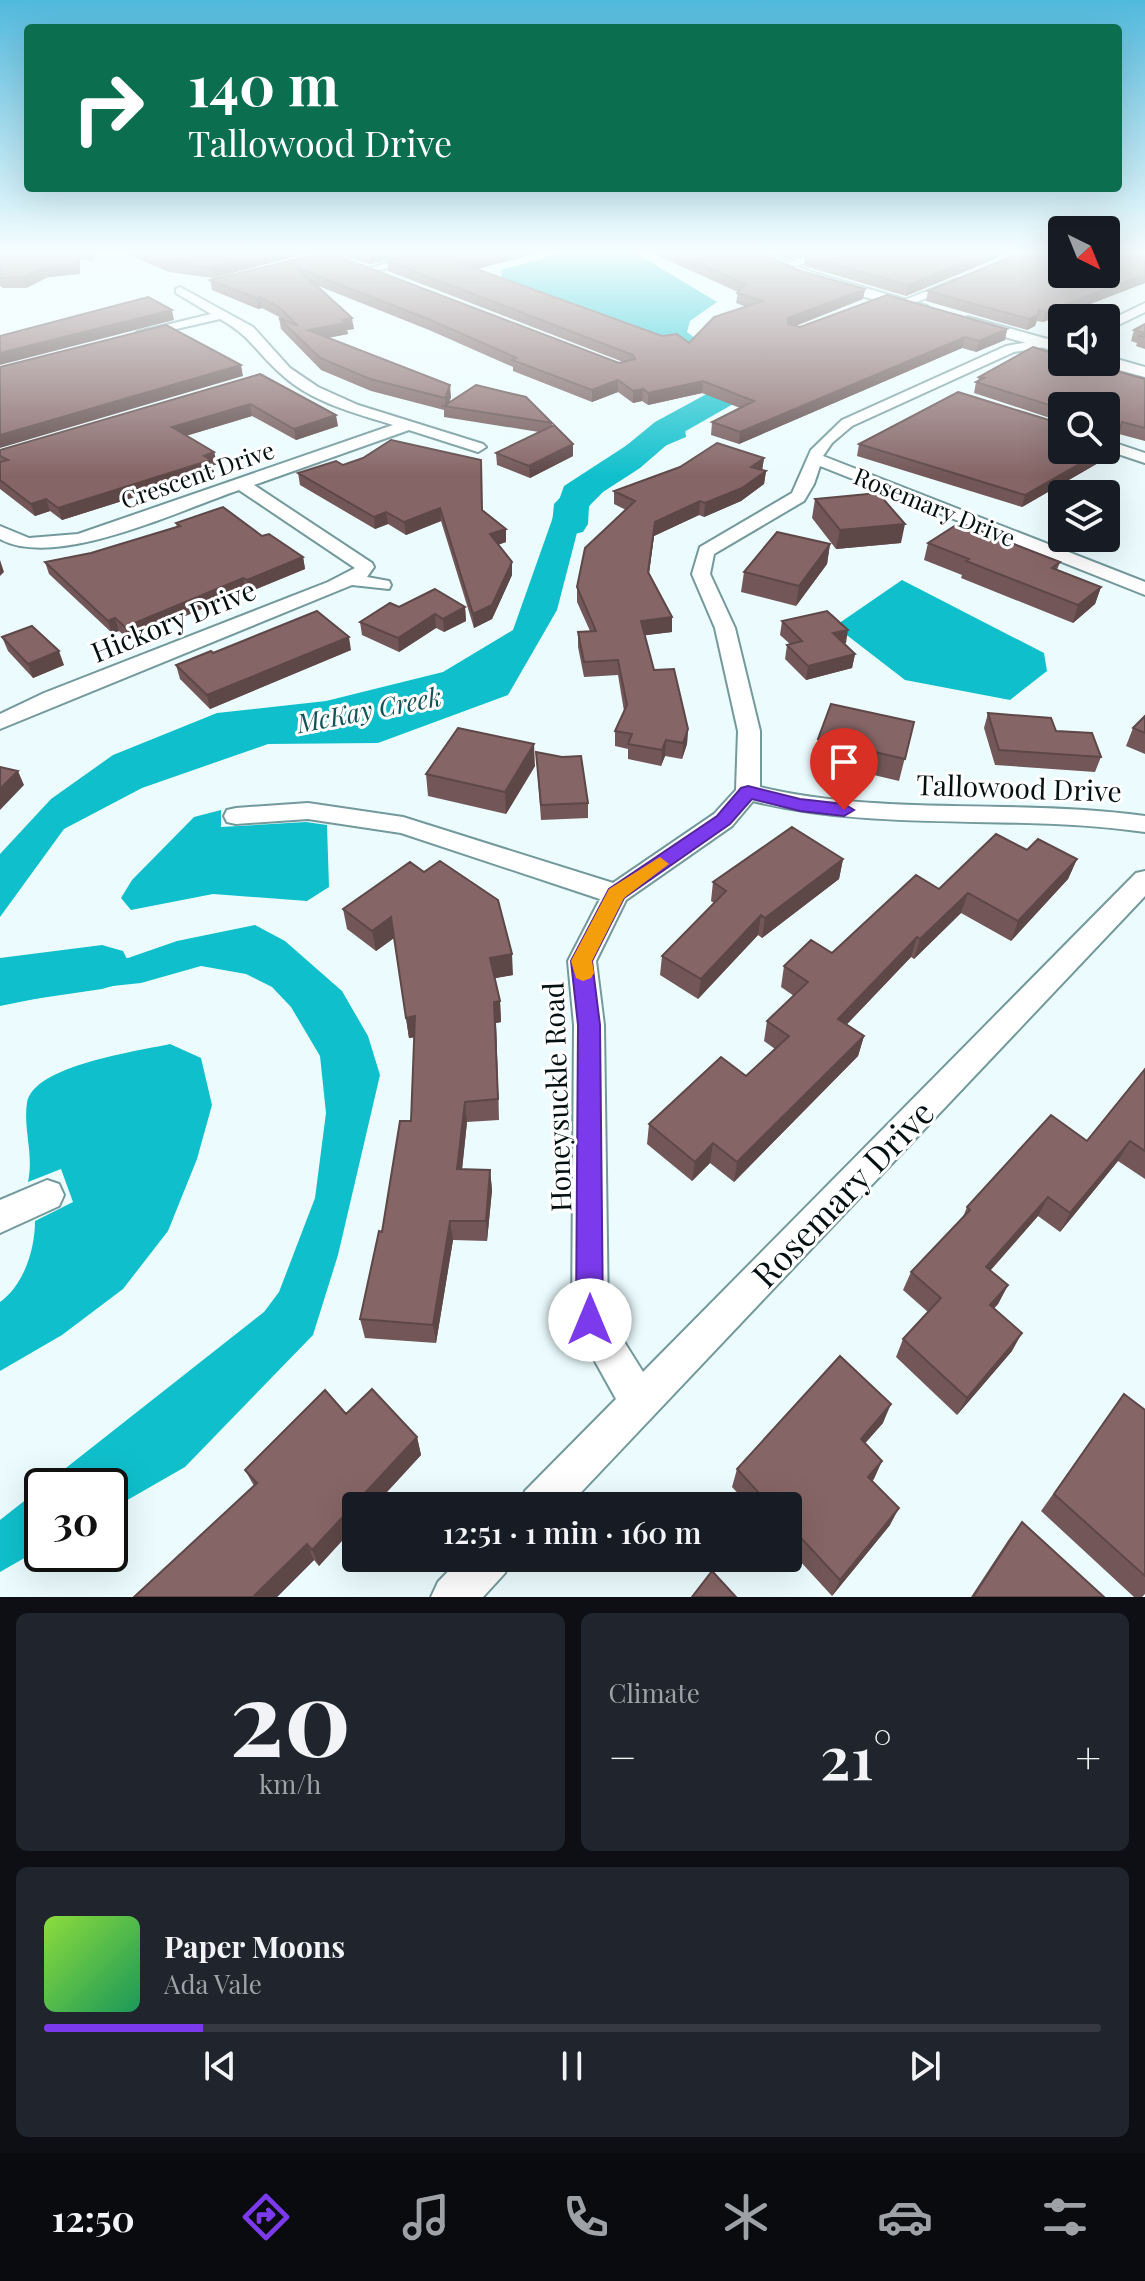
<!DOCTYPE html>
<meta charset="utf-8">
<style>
body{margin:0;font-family:"Playfair Display",serif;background:#20242c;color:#f1f3f6;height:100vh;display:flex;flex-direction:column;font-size:30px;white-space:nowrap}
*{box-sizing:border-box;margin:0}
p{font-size:26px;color:#9ea1a6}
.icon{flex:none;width:44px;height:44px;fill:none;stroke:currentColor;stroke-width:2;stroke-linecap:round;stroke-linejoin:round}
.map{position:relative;height:1597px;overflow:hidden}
.details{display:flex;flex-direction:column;gap:16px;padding:16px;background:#0d0f14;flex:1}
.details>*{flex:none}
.guide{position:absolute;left:24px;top:24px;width:1098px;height:168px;border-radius:8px;box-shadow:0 8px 32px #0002;background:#0b6e4f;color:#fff;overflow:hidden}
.needle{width:52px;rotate:137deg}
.controls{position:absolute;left:1048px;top:216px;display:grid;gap:16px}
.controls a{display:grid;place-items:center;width:72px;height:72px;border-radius:8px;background:#171b24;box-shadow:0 8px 32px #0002;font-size:40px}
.speed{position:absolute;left:24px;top:1468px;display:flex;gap:16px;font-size:40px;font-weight:700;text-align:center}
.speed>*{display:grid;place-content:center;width:104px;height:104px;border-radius:50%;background:#171b24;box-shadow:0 8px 32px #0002;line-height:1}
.speed .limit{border:4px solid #111;border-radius:12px;background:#fff;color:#111}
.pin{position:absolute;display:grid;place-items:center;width:68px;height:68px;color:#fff;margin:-82px -34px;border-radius:50% 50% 50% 0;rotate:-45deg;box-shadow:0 0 8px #0007}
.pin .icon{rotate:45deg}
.me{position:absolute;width:88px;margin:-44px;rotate:0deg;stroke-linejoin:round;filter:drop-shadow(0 0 6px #0008)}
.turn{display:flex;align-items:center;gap:28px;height:168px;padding:0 32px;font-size:36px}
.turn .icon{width:104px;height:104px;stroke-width:2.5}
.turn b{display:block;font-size:56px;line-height:68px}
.big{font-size:60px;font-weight:600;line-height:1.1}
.details .widget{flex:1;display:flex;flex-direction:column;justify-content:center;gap:12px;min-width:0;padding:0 28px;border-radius:12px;background:#20242c}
.details .dial{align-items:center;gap:0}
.dial b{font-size:104px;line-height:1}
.song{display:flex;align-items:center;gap:24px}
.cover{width:96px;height:96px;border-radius:12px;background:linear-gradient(135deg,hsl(90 70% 55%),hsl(150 70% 35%))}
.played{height:8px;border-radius:4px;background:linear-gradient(90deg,#7c3aed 15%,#363941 15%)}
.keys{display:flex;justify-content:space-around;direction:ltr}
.heat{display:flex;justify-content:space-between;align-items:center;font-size:44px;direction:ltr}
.details .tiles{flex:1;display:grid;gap:16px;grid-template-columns:1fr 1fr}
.widget:last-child{grid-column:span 2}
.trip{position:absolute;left:342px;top:1492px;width:460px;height:80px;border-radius:8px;background:#171b24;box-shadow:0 8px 32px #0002;font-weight:600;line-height:80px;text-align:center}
.tabs{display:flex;height:128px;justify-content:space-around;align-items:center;background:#090b0e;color:#9ea1a6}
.tabs .icon{width:56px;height:56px}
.tabs .current{color:#7c3aed}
.tabs b{font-size:36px;color:#f1f3f6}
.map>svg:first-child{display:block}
</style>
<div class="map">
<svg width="1145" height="1597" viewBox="0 0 1145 1597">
<rect width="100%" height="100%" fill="#ecfcfe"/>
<!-- water -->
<path fill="#0fc0cc" d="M567,252H634L717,302L690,321L687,332L699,341L687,347L502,281L501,270Z
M775,384L684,420L686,437L610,469L579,525L557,610L508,695L378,743L268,744L142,788L64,829L0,917V854L51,799L113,755L217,713L326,701L443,672L513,630L564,486L661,423L725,398Z
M902,580L1044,653L1047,671L1010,700L905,680L835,626Z
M221,810V827L306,822L327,825L329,887L307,901L213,894L131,910L121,898L132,880L194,817Z
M255,925L285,941L342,991L368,1036L380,1075L338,1255L313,1335L185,1467L110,1510V1486H43L264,1312L279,1292L315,1198L326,1113L320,1056L291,1007L272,987L246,974L201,966L141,983L84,989L0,1006V959L28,979L128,958L177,941Z
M170,1044L201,1058L212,1105L197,1159L168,1231L123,1289L62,1335L0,1371V1302C24,1285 35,1249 35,1221L73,1202L61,1169L28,1182C34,1154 23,1129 27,1103C33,1065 139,1051 170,1044Z
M42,1487V1548L0,1572V1520Z"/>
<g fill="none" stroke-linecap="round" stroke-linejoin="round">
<!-- river -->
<path fill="#0fc0cc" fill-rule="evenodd" d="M753,355L763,357L777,371L770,383L677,436L640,468L603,492L589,506L588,524L583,532L570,535L557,532L552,524L554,504L579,478L616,454L655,422L747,372L739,363L743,357Z
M102,945L123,951L131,967L123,983L102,989L0,1004V958Z"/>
<!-- minor casing -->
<g stroke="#73999c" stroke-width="4">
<path id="minor" d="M427,252H446L366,274L360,271Z
M816,252H832L788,269L778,267Z
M957,279L963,282L961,284L907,306L897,303Z
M180,287L253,327L290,368L318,387L358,405L483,444L486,447L478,452L409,430L254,485L372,563L374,567L367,577L389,581L391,585L389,589L352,585L0,729V714L44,693L328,582L355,568L239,490C180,510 56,570 0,539V526L29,538L78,534L393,425C355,413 310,402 280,373C255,351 252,337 220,319L137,338V332L211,314L176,293V289Z
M1145,303V312L1106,331V322Z
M1062,336V344L1014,352L852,426L832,443L823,456L1145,582V595L820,466L814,484L804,501L714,554L710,574L735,628L760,731V787C886,817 1017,798 1145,816V832C1014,813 882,833 753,801L732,826L626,900L596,961L604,1025L608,1316L643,1372L1136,873L1145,871V896L568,1506H519L525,1491L616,1399L572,1320L574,1025L568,961L600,899L401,833L308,819L236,824L227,822L224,816L227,810L236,808L308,803L403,817L613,883L714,814L736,790L738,731L715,628L692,574L700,547L792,493L811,450L842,420L1006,346Z
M1106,440L1145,453V463L1106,450Z
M47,1180L59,1184L64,1195L59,1206L0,1233V1200Z
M461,1558H511L505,1573L483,1597H431L438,1582Z"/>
</g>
<!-- tertiary casing -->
<g stroke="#73999c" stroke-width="4">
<path id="tertiary" d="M741,252H761L811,272L927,306L930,309L922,314L801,278Z
M968,317L1062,343V353L962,325L960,322Z
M1106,356L1145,367V377L1100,365L1098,362H1106Z"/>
</g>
<!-- minor -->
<use href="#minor" fill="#fff" fill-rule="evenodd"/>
<!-- tertiary -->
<use href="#tertiary" fill="#fff" fill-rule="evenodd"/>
</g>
<!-- wall -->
<path fill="#735758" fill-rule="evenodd" d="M0,252H96L92,261L80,259V274L48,277L26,288H3L0,286Z
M122,252H312L213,278L169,272Z
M326,252H542L477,269L662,336L689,343L746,307L736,303L738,292L656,255V252H758L801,271L865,289L863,299L796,326L800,327L1007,329L1005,340L976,352L962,348L739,444L711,435L712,422L740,408L702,393L648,405L642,401L633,403L618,392L592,402L513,371V367L429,330L316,285L354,329L347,330L348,334L328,338L451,397L449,402L552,423V427L573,456L530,478L497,465L496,453L539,432L444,417V410L371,391L321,370L281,329L279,318L282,319L281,318L262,308L258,309L212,290L210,280ZM327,252L370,264L399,258L387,261L388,271L623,362L619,363Z
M770,252H807L788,260Z
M1012,252L906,296L804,266L805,256Z
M1145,252V283L1043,322L1037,321L1035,326L1027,330L926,301L928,291Z
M1145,324V349L1136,346L1137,343L1131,341L1134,330Z
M260,374L338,426L296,440L252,416L186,436L214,452L217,464L212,466L214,472L62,520L50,511L35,516L0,489V450Z
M979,377L1145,379V441L1119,434L1116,440L1107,438L1112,455L1022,507L857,456L859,444L1106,450L1062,406V422L974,393L976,382L978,381Z
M764,458L762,470L766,471L764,484L741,501L704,517L699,515L654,536L649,574L672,632L645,635L654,670L688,729L687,744L682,759L665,756L661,766L628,759V749L615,746V731L624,711L618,675L584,677L578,647V632L590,631L577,602V587L626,510L614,504V491Z
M343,465L482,510L506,542L498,545L512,575L492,619L474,628L441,521L406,535L388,524L375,529L300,485L298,473Z
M815,499L901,543L836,549L812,518Z
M176,523L262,536L303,557L305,569L249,592L246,590L129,640L119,631L112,633L49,574L45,562L91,553L177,527Z
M928,543L1060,562L1057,570L1101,587L1095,604L1073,623L961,578L962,575L924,560Z
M830,544L827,564L796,606L741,592L744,572Z
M399,607H465L466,621L444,632L436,628L399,652L362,635L360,622Z
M782,621L846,643L844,644L855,654L852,668L806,680L785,659L787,645L790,644L780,635Z
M2,637L64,665L33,678L8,651Z
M351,650L210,709L180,679L176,665L213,653Z
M988,713L1056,731L1101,757L1095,772L995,765L984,728Z
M1145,716V754L1126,746L1133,728Z
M914,722L899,781L815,761L818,739Z
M536,752L588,803V818L541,820Z
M535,766L506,814L428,796L426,774Z
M1027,850L1077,859L1068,879L1011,941L961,913L914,959L911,957L846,1025L864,1036L858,1056L734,1182L710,1163L692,1181L647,1144L649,1124L746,1076L775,1049L764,1041L767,1021L794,996L781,987L784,966L832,953L939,889Z
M843,859L839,879L762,938L758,935L698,999L660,975L662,956L714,903L711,901L713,882Z
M343,909L513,975L495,978L500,1001L501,1022L496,1023L499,1120L467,1122L462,1169L490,1170L492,1190L487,1241L453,1240L436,1343L365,1338L360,1319L411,1121L414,1037L409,1038L394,938L376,951L347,929Z
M1145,1069V1179L1118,1161L1060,1232L1038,1216L990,1270L1008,1285L998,1304L994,1308L1012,1351L957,1415L896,1357L903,1339L928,1312L903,1290L911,1272L963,1217L967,1207L1087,1141Z
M1124,1394L1145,1410V1594L1142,1597H1134L1041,1511Z
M346,1414L417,1437L421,1455L319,1566L314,1560L277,1597H134L254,1486L245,1470Z
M883,1423L865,1443L882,1461L872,1481L890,1525L832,1596L788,1548V1506H750L732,1487L737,1469Z
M1022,1522L1104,1597H971L1009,1539Z"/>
<!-- shaded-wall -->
<path fill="#5e4747" d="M78,252L80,259V274L48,277L26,288L23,277Z
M90,252H96L92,261Z
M275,252H312L213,278L211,268Z
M378,252H429L370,264L369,254Z
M503,252H542L461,273L460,263Z
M789,252H807L788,260Z
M991,252H1012L906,296L908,285Z
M1145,274V283L1043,322L1046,312Z
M865,289L863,299L787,329L788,318Z
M260,297L262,308L258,309L256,298Z
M172,310L174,320L0,365V353Z
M1038,315L1035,326L1027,330L1029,319Z
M352,318L354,329L347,330L348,334L310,341L308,330Z
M1007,329L1005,340L976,352L979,341Z
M965,337L962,348L739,444L740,432Z
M241,365L243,376L0,448V435Z
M618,380V392L592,402V390Z
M703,381L702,393L648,405V393Z
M450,385L451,397L448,406H446L445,398Z
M643,389L642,401L633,403V391Z
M250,404L252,416L175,439L172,427Z
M336,415L338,426L296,440L294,429Z
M1116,443L1112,455L1022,507L1025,495L1104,450H1106V449Z
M573,444V456L530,478L529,466Z
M214,452L217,464L212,466L214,472L62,520L58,508Z
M764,458L762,471L751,467Z
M766,471L764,484L741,501L704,517L705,503Z
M46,499L50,511L35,516L31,504Z
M700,501L699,515L654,536L647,587L648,572L655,522Z
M440,508L441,521L406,535L404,522Z
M386,512L388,524L375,529L374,517Z
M905,524L901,543L836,549L840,530Z
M506,529V542L490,547V534Z
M830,544L827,564L796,606L799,586Z
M303,557L305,569L249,592L247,580Z
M0,560L4,572L0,576Z
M512,562V575L492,619L474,628L473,614Z
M243,578L246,590L129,640L125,627Z
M1101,587L1095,604L1073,623L1078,605Z
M465,607L466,621L444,632L443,619Z
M435,614L436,628L399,652L398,638Z
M672,617V632L640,636L641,621Z
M115,618L119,631L112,633L108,621Z
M848,630L846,643L831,647L833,633Z
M349,637L351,650L210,709L207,695Z
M59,651L64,665L33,678L28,664Z
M855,654L852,668L806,680L808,666Z
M688,729L687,744L682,759L683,743Z
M666,740L665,756L661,766L662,750Z
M534,744L535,766L506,814L505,792Z
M18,771L24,785L0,810V789Z
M843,859L839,879L762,938L765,918Z
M1077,859L1068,879L1011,941L1018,921Z
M968,893L961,913L914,959L920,939Z
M761,915L758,935L698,999L701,979Z
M391,917L394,938L376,951L372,931Z
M917,937L911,957L833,1039L838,1019Z
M512,954L513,975L491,979L490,958Z
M500,1001L501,1022L496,1023L499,1120L494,1002Z
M415,1016L418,1037L409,1038L406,1018Z
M864,1036L858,1056L734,1182L737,1162Z
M465,1102L467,1122L460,1189L457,1169Z
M1130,1141L1118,1161L1060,1232L1070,1213Z
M713,1143L710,1163L692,1181L695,1162Z
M490,1170L492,1190L487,1241L486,1221Z
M1048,1197L1038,1216L977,1286L986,1267Z
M450,1221L453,1240L436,1343L433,1325Z
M1008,1285L998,1304L980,1323L990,1305Z
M1022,1333L1012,1351L957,1415L967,1398Z
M891,1404L883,1423L853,1457L861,1439Z
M417,1437L421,1455L374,1506H356V1525L319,1566L312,1550Z
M882,1461L874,1479L860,1495L868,1477Z
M899,1508L890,1525L832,1596L840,1580Z
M307,1544L314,1560L277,1597H253Z"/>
<!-- building -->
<path fill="#866566" stroke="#5e4747" stroke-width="2" d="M0,252H77V264L45,267L23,277L0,278Z
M143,252H275L211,268L166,262Z
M327,252L619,363L635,359L633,355L387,261L420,252H503L460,263L662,336L677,334L689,343L714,317L763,301L737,293L745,284L673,252H758L801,271L865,289L788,318V324L800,327L887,295L1007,329L979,341L965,337L740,432L712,422L754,401L703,381L648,393L643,389L633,391L618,380L592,390L512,360L517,358L428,319L297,268L352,318L342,320L346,323L308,330L450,385L445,398L370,379L320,358L279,318L298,326L279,307L260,297L256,298L210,280Z
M815,252H991L908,285L805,256Z
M1022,252H1062V274H1106V252H1145V274L1046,312L1039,310L1038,315L1029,319L928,291Z
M148,297L172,310L0,353V336Z
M1145,324V337L1139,336L1144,333L1134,330Z
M166,325L241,365L0,435V367Z
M1033,347L1062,356V362H1084L1145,379V428L1122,422L1120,428L1108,426L1107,440L1116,443L1106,449V406H1062V409L976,382L984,378L979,377Z
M260,374L336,415L294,429L250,404L172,427L214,452L204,456L211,460L58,508L46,499L31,504L0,480V462L8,460L0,456V450Z
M476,385L526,397L552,423L444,406Z
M958,392L1062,424V450H1104L1025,495L859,444Z
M554,425L573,444L529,466L496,453Z
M391,440L481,460L482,510L506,529L490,534L512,562L492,605L473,614L440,508L404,522L386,512L374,517L298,473L336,461L343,465L363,458Z
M717,443L764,458L751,467L766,471L742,488L705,503L700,501L655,522L648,572L672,617L641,621L654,670L674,669L688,729L683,743L666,740L662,750L628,744L632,734L615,731L627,705L618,660L584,662L578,632L596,631L577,587L585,548L635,501L614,491L680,467Z
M878,493L905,524L840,530L815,499Z
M223,507L262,536L269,534L303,557L247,580L243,578L125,627L115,618L108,621L45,562L91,553L180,526L176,523Z
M959,523L1060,562L1052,568L1101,587L1078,605L966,561L969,559L928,543Z
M777,532L830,544L799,586L744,572Z
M435,589L465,607L443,619L435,614L398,638L360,622L390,603L399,607Z
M317,611L349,637L207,695L176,665L211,651L213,653Z
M827,611L848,630L833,633L855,654L808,666L787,645L802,641L782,621Z
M32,626L59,651L28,664L2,637Z
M831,704L914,722L905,759L818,739Z
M988,713L1051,718L1056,731L1092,733L1101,757L999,750Z
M1145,716V733L1133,728Z
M458,728L534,744L505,792L426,774Z
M536,752L562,757L581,756L588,803L541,805Z
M0,767L18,771L0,789Z
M792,827L843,859L765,918L761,915L701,979L662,956L726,891L713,882Z
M996,834L1027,850L1038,839L1077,859L1018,921L968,893L920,939L917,937L838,1019L864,1036L737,1162L713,1143L695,1162L649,1124L721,1057L746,1076L789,1036L767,1021L808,982L784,966L811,940L832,953L916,875L939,889Z
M440,861L498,900L512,954L490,958L500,1001L494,1002L498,1099L465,1102L457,1169L490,1170L486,1221H450L433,1325L360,1319L379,1231L382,1232L400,1121H411L415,1016L406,1018L391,917L372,931L343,909L410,862L424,872Z
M1145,1069V1151L1130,1141L1070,1213L1048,1197L986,1267L1008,1285L990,1305L1022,1333L967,1398L903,1339L941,1298L911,1272L970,1210L967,1207L1051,1115L1087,1141Z
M840,1356L891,1404L861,1439L882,1461L868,1477L899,1508L840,1580L788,1524V1506H771L737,1469Z
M372,1389L417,1437L312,1550L307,1544L253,1597H134L257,1483L245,1470L325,1390L346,1414Z
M1124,1394L1145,1410V1576L1054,1494Z
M1022,1522L1104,1597H973Z
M712,1571L736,1597H692Z"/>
<!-- sky -->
<linearGradient id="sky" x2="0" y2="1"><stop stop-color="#51b9dd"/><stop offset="0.53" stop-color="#f6feff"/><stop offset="1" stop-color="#f6feff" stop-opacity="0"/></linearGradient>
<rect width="1145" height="476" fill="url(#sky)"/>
<!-- route -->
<path fill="#7c3aed" stroke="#51269a" stroke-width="2" d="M748,786L800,799L844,804L854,810L844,816L800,811L752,799L730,824L624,898L592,961L600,1025L603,1320L599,1329L590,1333L580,1329L576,1320L578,1025L571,961L609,889L717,816L741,788Z"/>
<!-- slow -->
<path fill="#f59e0b" d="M660,857L669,864L624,898L592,961L594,973L591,978L583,981L576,978L571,961L609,889Z"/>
<g text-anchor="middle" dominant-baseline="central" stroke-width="6" stroke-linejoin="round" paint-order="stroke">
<!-- far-street labels -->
<g font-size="24" fill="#031012" stroke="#fff">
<text transform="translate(197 474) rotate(-19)">Crescent Drive</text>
<text transform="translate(935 506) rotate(22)">Rosemary Drive</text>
</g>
<!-- far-water labels -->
<g font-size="26" font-style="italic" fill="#135257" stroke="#fff">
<text transform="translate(369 709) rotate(-11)">McKay Creek</text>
</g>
<!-- street labels -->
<g font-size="28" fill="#031012" stroke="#fff">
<text transform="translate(173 620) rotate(-22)">Hickory Drive</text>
<text transform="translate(1019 787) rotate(2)">Tallowood Drive</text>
<text transform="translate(556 1097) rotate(-92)">Honeysuckle Road</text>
</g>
<!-- near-street labels -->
<g font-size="34" fill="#031012" stroke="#fff">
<text transform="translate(842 1193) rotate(-46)">Rosemary Drive</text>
</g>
</g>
</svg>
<div class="controls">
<a><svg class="needle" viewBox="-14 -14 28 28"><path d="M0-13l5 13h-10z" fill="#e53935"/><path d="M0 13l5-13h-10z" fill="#9ea1a6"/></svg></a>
<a><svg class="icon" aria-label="sound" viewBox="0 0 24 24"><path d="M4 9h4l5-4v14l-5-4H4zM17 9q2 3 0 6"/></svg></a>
<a><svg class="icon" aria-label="search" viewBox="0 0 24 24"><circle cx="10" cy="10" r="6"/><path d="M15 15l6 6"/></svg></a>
<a><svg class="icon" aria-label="layers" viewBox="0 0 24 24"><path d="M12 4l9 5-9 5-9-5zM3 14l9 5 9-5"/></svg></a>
</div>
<div class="speed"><div class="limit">30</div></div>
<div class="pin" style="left:844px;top:810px;background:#d93025"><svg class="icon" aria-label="arrive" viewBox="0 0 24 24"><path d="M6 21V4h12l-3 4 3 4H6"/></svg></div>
<svg class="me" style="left:590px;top:1320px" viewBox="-20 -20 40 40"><circle r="19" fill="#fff"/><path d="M0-13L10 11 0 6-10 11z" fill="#7c3aed"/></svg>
<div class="trip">12:51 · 1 min · 160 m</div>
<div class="guide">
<div class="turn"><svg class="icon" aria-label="right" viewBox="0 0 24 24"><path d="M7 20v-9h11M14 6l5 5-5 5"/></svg><div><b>140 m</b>Tallowood Drive</div></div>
</div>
</div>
<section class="details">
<div class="tiles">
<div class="widget dial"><b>20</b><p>km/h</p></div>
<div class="widget"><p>Climate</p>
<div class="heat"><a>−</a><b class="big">21°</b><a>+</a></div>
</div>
<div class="widget">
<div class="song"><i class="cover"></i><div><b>Paper Moons</b><p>Ada Vale</p></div></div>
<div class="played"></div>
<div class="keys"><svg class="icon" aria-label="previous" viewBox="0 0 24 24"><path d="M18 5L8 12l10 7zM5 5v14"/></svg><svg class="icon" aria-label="pause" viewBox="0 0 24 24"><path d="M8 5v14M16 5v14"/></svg><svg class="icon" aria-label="next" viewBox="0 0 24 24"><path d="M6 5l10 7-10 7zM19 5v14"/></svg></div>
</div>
</div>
</section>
<nav class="tabs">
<b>12:50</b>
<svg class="icon current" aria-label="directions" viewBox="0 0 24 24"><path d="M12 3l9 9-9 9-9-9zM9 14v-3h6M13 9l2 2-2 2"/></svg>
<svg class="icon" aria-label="music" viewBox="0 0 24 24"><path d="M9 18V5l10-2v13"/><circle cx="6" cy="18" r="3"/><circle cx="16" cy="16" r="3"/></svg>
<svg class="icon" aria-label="phone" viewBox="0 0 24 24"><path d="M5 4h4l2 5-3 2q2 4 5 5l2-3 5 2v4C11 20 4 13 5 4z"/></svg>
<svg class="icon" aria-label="climate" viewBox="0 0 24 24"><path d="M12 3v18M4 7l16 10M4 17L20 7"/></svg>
<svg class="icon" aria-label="car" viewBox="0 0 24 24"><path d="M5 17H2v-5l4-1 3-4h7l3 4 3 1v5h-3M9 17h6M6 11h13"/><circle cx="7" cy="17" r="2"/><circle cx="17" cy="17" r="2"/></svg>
<svg class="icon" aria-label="filters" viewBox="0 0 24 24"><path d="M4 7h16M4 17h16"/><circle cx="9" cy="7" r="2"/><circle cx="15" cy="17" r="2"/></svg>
</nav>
